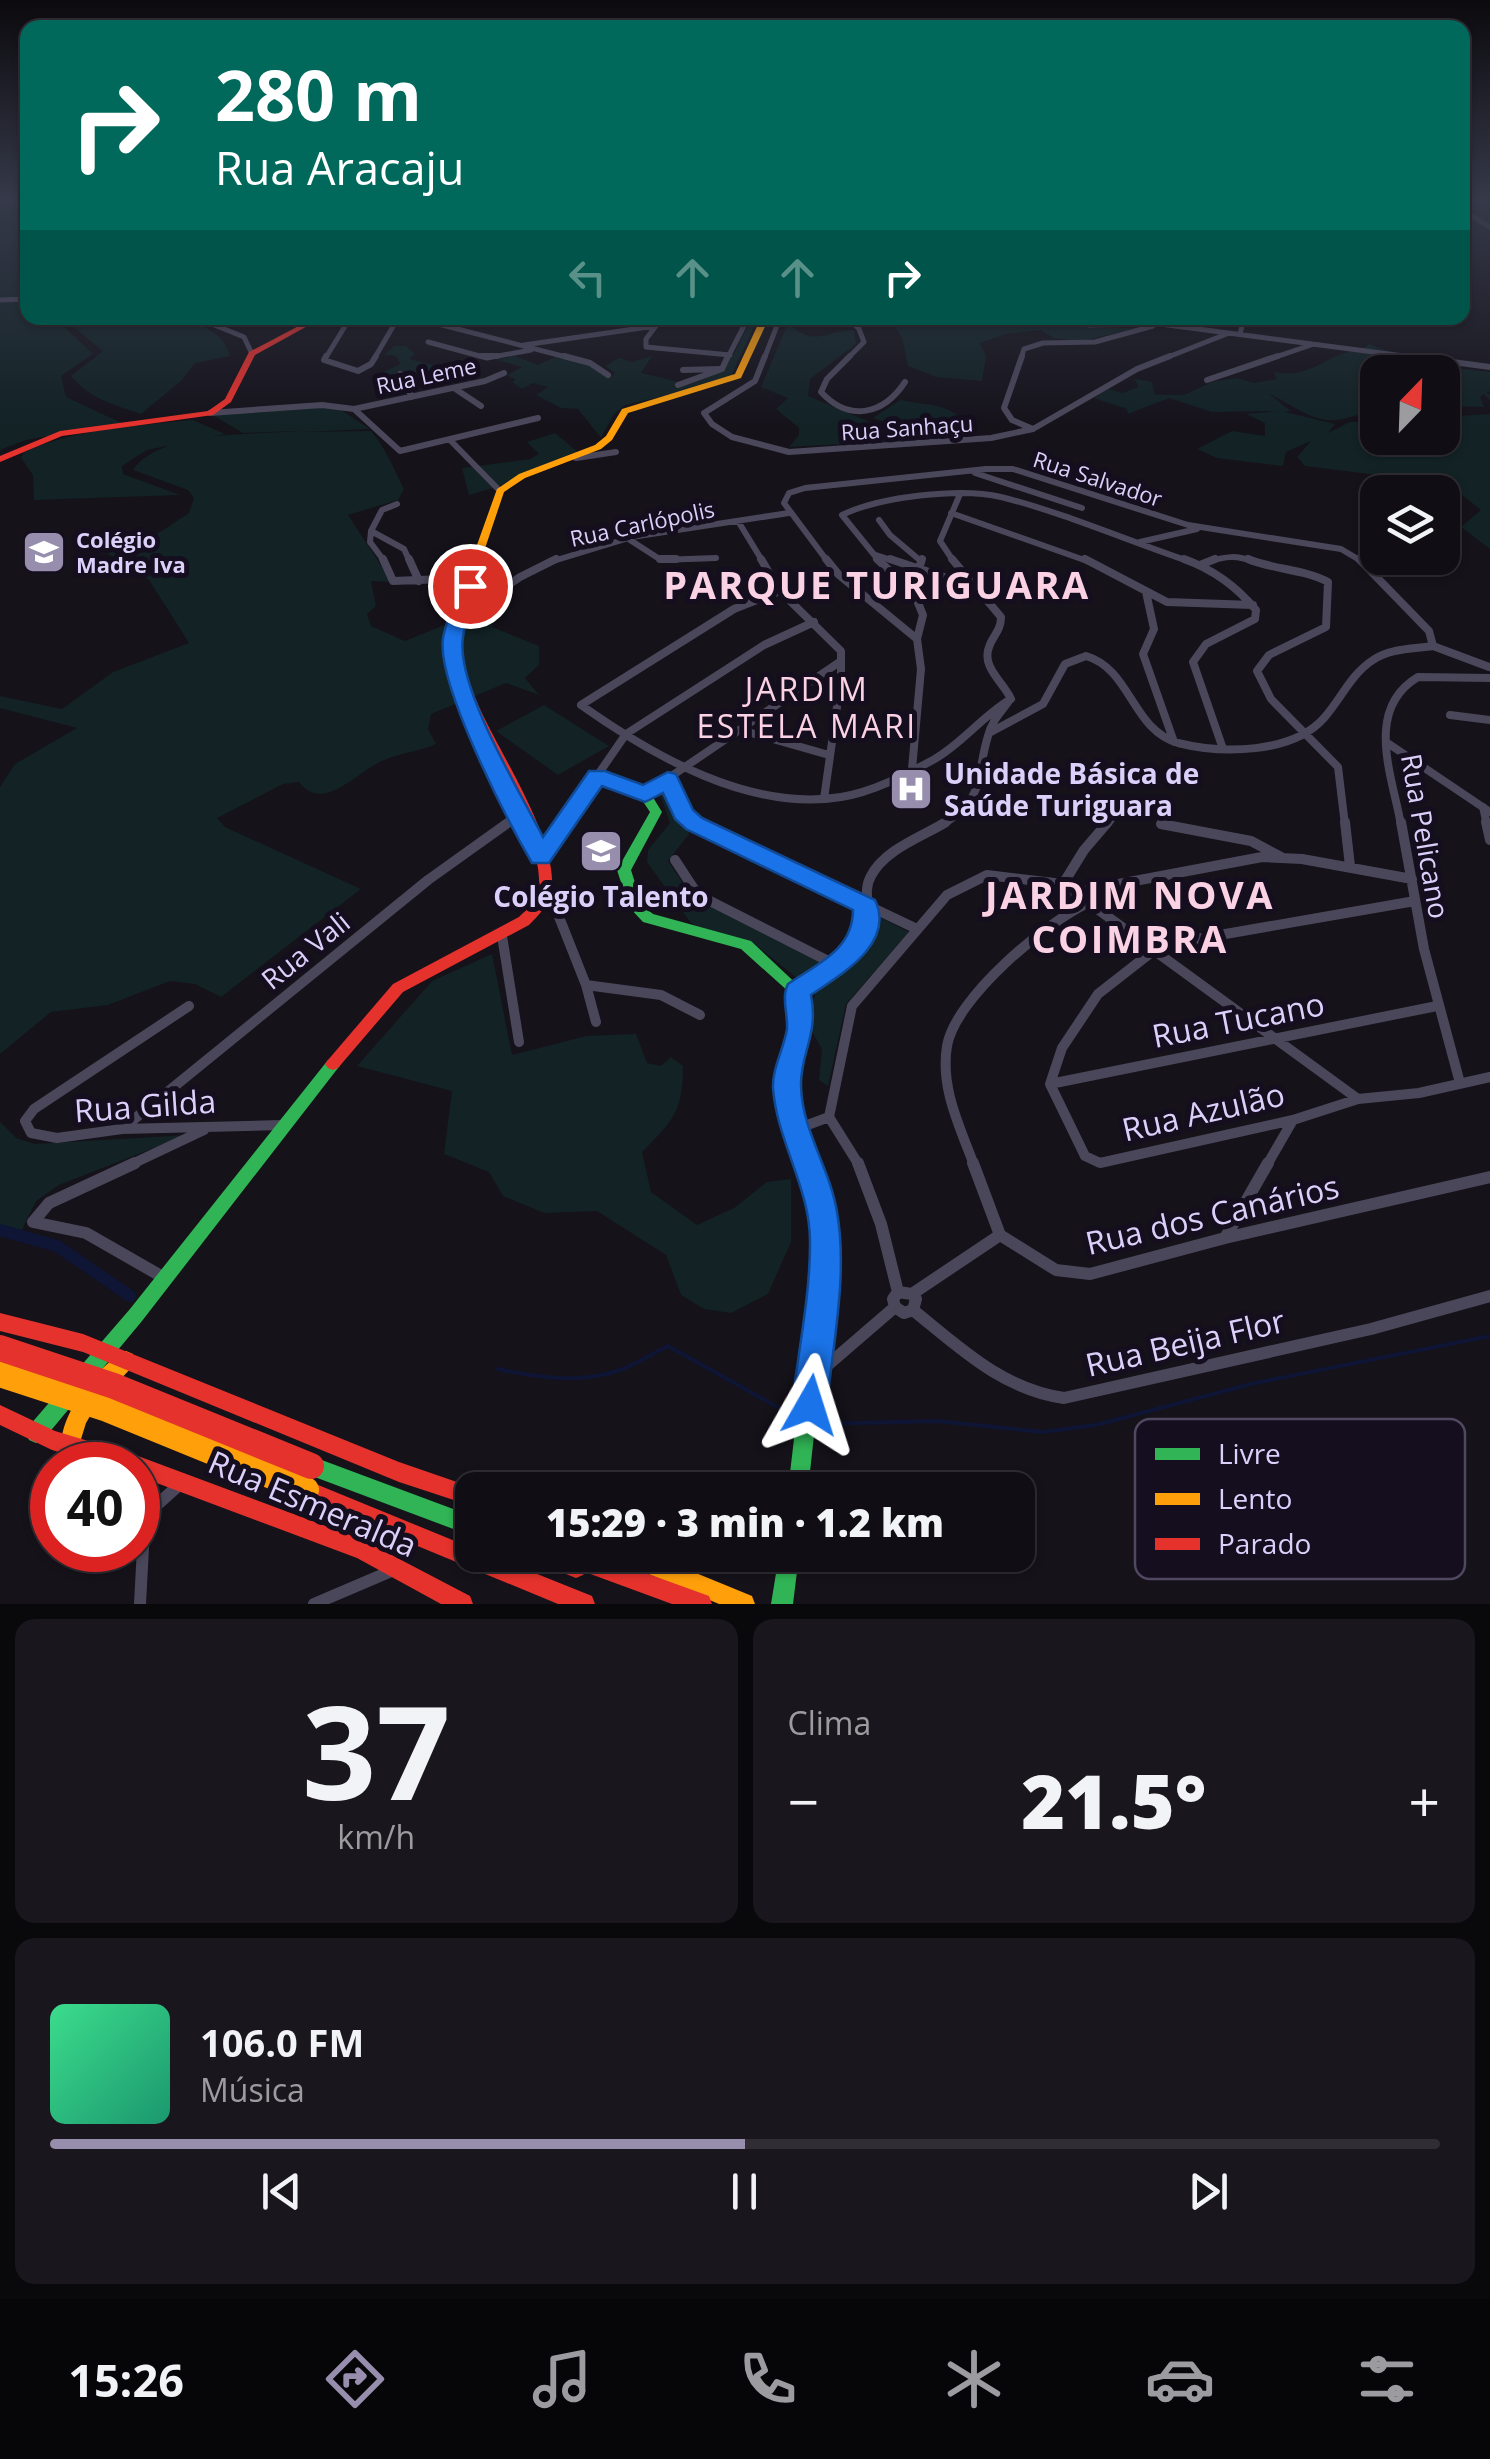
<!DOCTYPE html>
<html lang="pt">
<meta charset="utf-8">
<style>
body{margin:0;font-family:"Open Sans",sans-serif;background:#19171d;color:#f1f3f6;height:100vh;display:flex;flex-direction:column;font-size:38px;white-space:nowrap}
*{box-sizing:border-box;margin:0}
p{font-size:32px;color:#9c9ca0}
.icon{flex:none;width:55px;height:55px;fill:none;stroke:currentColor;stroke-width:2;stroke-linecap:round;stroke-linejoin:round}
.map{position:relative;height:1604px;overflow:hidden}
.details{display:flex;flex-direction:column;gap:15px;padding:15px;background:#09080b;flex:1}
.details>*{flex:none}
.banner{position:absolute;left:20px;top:20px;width:1450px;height:305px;border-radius:20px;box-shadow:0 2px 8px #0004,0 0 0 2px #302e34;background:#00695c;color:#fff;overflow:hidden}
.needle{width:65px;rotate:23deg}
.buttons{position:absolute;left:1360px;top:355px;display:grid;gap:20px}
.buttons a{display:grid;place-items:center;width:100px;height:100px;border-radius:20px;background:#100e14;box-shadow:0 2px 8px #0004,0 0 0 2px #302e34;font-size:50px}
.speed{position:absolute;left:30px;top:1442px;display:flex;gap:20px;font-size:50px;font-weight:700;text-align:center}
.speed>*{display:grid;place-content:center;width:130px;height:130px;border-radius:50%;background:#100e14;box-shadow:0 2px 8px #0004,0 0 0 2px #302e34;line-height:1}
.speed .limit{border:15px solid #d22;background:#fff;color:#111}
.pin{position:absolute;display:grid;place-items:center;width:85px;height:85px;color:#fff;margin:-42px;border:5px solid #fff;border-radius:50%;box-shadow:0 2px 10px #0007}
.me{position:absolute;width:110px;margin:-55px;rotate:6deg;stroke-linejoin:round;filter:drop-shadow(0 0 8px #0008)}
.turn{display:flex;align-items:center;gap:35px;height:210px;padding:0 30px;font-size:45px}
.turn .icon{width:130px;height:130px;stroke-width:2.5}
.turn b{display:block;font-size:70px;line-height:85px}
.lanes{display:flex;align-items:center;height:95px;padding:0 30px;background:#0003;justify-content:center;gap:50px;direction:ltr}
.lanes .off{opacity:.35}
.big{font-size:75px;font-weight:800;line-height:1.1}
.details .widget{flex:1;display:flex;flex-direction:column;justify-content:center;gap:15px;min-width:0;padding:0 35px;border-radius:20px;background:#19171d}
.details .dial{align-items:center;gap:0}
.dial b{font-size:130px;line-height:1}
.song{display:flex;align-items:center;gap:30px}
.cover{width:120px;height:120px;border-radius:15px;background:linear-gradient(135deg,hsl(150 70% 55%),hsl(160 70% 35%))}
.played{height:10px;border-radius:5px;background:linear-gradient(90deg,#968eac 50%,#302e34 50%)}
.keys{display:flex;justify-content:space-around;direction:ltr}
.heat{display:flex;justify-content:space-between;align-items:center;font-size:55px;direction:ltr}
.details .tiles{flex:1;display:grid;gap:15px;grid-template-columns:1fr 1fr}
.widget:last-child{grid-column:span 2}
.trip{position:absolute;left:455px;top:1472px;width:580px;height:100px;border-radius:20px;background:#100e14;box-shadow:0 2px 8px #0004,0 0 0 2px #302e34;font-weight:800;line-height:100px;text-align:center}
.menu{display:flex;height:160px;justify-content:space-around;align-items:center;background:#060608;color:#9c9ca0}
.menu .icon{width:70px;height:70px}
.menu .on{color:#968eac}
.menu b{font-size:45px;color:#f1f3f6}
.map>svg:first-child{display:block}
</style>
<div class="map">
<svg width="1490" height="1604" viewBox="0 0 1490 1604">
<rect width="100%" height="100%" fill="#15121a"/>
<!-- green -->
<path fill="#122225" d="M0,201H27L28,318H55L93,354L61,376L66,397L122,423L26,440L0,450Z
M62,318C103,317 219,303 230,356L195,363L182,380L141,414C114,405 90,399 71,376L103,351Z
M752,318H758L731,376L715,384L625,405L614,414L601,438L578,409L561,408L536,395L548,387L533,383L522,389L512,382L516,380L507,375L522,367L497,360L515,356L538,365L557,356L588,364L610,377L615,373L605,366L619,358L632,362L652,356L641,373L683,383L673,386L678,387C733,371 727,366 752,318Z
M890,318L967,321V318H1053L1096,328H1135L1082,341L1054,338L1040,330L1006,334L980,343L986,356L982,381L936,377L908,366L902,338Z
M788,323C815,348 824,331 854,330L856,344L810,379L808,396L896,433L899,441L789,447L799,435V428L776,409L788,398L761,387Z
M1369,344L1421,364L1490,372V391L1486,393L1490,394V401L1484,394L1480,397L1484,407L1443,406L1442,372H1378L1377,414C1362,412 1352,418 1337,420C1312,423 1289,402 1269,394L1291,411L1285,412L1335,424L1328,433L1350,422L1377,421L1378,438H1442L1443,417L1490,414V549L1461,527L1481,510L1448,484L1305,466L1297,457L1311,441L1286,452L1283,466L1217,458L1197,449L1232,431L1265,436V423L1246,414L1279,411L1212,412L1169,398L1128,414L1127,409L1094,398L1108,389L1123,393L1138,387L1135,379L1152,382L1155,395H1184L1212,382L1236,378L1254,383L1277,379L1274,372C1314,380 1329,350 1360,351Z
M394,346H406L415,354L409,359L467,374L433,383L421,372L396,371L397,377L383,379L381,373L401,364L395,355H384Z
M900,400C931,406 959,402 971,436L912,442L903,428L873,418Z
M305,408H338L370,429L302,432L371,431C387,450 393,467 404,489L398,500L348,515L392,582L371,581L376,606L367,614L371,626L405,641L496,604L492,627L539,646V665L525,678L539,695L506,683L431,714L428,729L436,744C418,752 399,753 382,761C358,771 323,814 299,782L283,784L217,818L225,827L361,889L221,997L195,984L170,981L108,1005L51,1012L0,1054V787L15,764L77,728L0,708V696L62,709L113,672L189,643L149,580L102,550L151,538L189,513L194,498L188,490L133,470C158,430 258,435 300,431L243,433L212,415Z
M193,420L225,434L147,450L122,466L123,474L180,495L34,500L33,475L21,458L24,452C78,428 135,426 193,420Z
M555,433L579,453L503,485L469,495L462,468L530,459L539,454L527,442Z
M544,705L609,746L558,775L496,731Z
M664,790C675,797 677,814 688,824L689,834L668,861L689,892L824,963L802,982L752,942L703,930L691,923L647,862L648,850L670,823L659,791Z
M881,918L909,932L846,1004L828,1086L819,1080L822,1049L807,1023L815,994L861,956Z
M492,954L512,1055L586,1036L636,1034L647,1063L661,1066L671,1057L683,1066C683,1111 673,1121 642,1152L651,1192L697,1225L734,1208L767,1182L791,1179V1242L768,1294L731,1313L704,1309L681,1295L666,1255L597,1211L544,1213L503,1196L489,1172L444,1154L452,1091L357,1066L432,981Z
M0,1122L16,1138L35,1144L187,1135L59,1185L36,1201L21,1232L0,1230Z"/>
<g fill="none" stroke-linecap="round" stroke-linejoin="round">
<!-- stream -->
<path stroke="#0e1535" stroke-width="4" d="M498,1369C536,1377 579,1384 617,1371C635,1365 651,1354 668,1346L792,1415
M818,1424L937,1421L1043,1432L1096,1425L1255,1383L1490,1336"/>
<!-- canal -->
<path stroke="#0e1535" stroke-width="12" d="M0,1230L57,1246L130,1296"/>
<!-- street-far4 -->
<path stroke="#4b475b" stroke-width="5" d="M1462,210L1490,227
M0,300L28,299
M197,318L244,337L252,354
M415,318L574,359
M662,318L646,339V347L730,355
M1058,318L1089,325L1160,324L1427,359
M432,320L455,318
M1240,334L1244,318
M428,342L487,358L531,350
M524,345L655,326
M325,359L350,318
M374,359L398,318
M727,359L748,318
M764,359L780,318
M847,359L864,342L859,329L848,318
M1021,359L1024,349L1043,343L1095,342L1153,326
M1163,359L1229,333
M1270,359L1311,345"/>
<!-- street-far3 -->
<path stroke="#4b475b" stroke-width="6" d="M326,356L324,360L358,371L371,364L376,356
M481,356H497
M564,356L590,363L608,375
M765,356L755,381L704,413L712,424L732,437L789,452L991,438L1033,429L1137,369L1170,356
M850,356L827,379L821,392C850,423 884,414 905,382
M1022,356L1004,408L1012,420L1033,429
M1408,356L1490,367
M683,370L720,369
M400,374L412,397
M1207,380L1278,356
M678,385L722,369L728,356
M454,388L481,406
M354,409L485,381L504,373
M210,413L322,405L354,409L400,451L538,418
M450,440L500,491
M576,458L616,452
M975,473L1082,508
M397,504L382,510L371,531L404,549L410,562
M951,513L1090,562
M879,520L890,535L922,562
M738,521L763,562
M371,531L370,542L385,562
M630,540L661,560L716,558
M1140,542L1197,529
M876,555L897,562
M550,562L632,537L789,513
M828,562L784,503L789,493L805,488L986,469H1013L1188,525L1341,549L1363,562
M880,562L842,515C879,497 960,487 1001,497C1065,513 1128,541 1191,562
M954,562L940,541L960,494
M1208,562C1226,556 1237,555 1254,562
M1364,562L1384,560"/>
<!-- street-far2 -->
<path stroke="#4b475b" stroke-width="8" d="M383,559L393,581L469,578
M409,559L419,581
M660,559H676
M761,559L780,591L841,651V678L824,799
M826,559L839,575L917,639
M877,559L914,593L923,615L917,639L921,669L912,769
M890,559L971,586
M952,559L1001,617C1001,631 993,635 989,647C981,667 1004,683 1011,699
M1085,559L1167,602L1253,605
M1184,559C1212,569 1237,587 1256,610L1255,619L1206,644L1193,662L1222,746
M1248,559C1274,570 1304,569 1328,582L1326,627L1269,655L1257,671L1271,699L1338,767L1345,825
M1359,559L1429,631L1433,646
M1363,562L1384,560
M1200,565L1215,559
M919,568L922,559
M780,591L734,609L581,705C653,756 750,812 841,797C873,792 905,775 933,760C962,744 982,716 1011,699
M1146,592L1154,629L1143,654L1174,742
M458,619L520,577L556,559
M1433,646L1489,667
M1450,715L1490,720
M741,730L829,755
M989,733L1043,704L1065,664L1086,656C1131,669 1132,730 1178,743C1222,754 1292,754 1324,718C1341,699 1351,674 1373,660C1390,648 1414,649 1433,646
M1386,742L1490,812
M597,776L626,734L764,645L814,622
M668,779L684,814L696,825
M645,794L841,661
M1483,807L1487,825
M1161,824L1166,825
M505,825L522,813
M942,825C987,797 975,778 988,736C991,722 1001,712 1009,701
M1106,825L1113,817
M1401,825C1392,775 1364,709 1418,677L1490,678"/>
<!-- street-far1 -->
<path stroke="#4b475b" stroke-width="10" d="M692,822L917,929
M1345,822L1350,866
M1401,822L1424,949L1460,1083
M1486,822L1490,840
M1161,824L1251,841L1281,857
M675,860L694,889L710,901L838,966
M546,884L586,985L596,1022
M1063,884L1084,850L1108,822
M1076,892L1262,857L1302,859L1412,879
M1415,901L1191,940L1153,951L1098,994L1062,1048L1050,1084L1085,1156L1100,1163L1293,1120L1358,1099L1419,1093L1490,1077
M502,936L519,1042
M586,985L661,995L700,1015
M797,991C827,973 867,954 868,915C868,901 864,888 871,876C885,849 922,837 946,822
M189,1006L34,1109L25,1121L31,1133L57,1138L122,1129L282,1125
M1050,1084L1437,1006
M122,1129L428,880L509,822
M794,1130L829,1117
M130,1165L204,1130
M859,1165L829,1117L852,1006L947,895L987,875L1063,884L1358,1099
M974,1165C960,1127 940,1088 947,1046C955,998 1047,921 1090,902
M1267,1165L1293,1120"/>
<!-- street -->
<path stroke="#4b475b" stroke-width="12" d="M135,1163L49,1203L33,1222L86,1233L161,1276
M858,1163L881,1224L898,1292
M973,1163L1000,1235L1056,1270L1090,1274L1225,1238L1490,1177
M1225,1238L1268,1163
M898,1292L912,1294L916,1299L913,1310L904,1313L895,1307L893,1299Z
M912,1294L1000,1235
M913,1310C960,1348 1002,1389 1064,1398L1371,1329L1490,1296
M815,1376L895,1307
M148,1513L179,1485
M140,1604L147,1472
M314,1604L389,1572"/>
<!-- fast -->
<path fill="#30b455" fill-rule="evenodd" d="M597,772L649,791L662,812L631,870L642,905L653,914L751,941L804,991L807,1039L795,1084L796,1103L802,1130L818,1163L835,1243L808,1490H788L817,1243L802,1163L786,1130L780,1103L779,1084L791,1039L790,993L741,949L643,922L629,907L617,870L650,812L640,797L600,781L546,860H536L534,857L536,854L593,773Z
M333,1058L338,1060L341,1064L338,1068L142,1321L43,1440L36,1443L29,1440L26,1433L29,1426L130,1309L328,1060Z
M311,1456L472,1516V1536L304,1473L301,1466L304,1459Z
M779,1555H799L793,1604H771Z"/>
<!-- slow -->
<path fill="#ff9f0a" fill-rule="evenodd" d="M761,318H769L741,378L628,413L612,440L601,449L525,478L504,492L473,584L458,638L460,652L455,655L451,654L448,638L463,584L497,489L519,474L595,445L606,436L622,409L735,374Z
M126,1351L133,1354L135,1360L133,1366L97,1404L86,1423L77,1452L70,1455L63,1452C53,1422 99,1363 126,1351Z
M617,1555H652L752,1596L755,1604H719L620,1562Z"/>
<!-- jam -->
<path fill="#e5322d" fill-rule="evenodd" d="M314,318H322L255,355L231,402L213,415L62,436L0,462V456L60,431L208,411L225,399L249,352Z
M455,649L460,652C466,672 472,692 481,711C501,755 561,846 551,893C548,906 538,916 529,925L403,992L338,1068L333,1070L328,1068L325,1064L328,1060L393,984L519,917C526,910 535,903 538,893C548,846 489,755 469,711C461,692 455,672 450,652Z
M0,1313L83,1334L399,1462L480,1490H472V1506L399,1482L83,1352L0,1331Z
M0,1405L55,1431L138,1456L363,1540L470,1596L473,1604H441L357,1558L138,1476V1465H102L52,1450L0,1425Z
M306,1480L472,1548V1555H490L592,1596L595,1604H558L299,1497L296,1490L299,1483Z
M533,1555H596L709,1596L712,1604H672L585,1572L583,1575L576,1578L536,1562Z"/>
<!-- slow-bridge -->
<path stroke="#ff9f0a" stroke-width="26" d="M0,1374L107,1409L306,1490"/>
<!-- jam-bridge -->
<path stroke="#e5322d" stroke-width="26" d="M0,1348L114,1386L311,1466"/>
</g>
<!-- sky -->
<linearGradient id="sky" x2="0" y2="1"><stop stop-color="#0c0a0e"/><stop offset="0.47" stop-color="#353949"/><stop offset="1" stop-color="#353949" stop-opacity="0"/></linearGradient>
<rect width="1490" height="425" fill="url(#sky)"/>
<!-- route -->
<path fill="#1a73e8" stroke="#114b97" stroke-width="2.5" d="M470,580L479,586C474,602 465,620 463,637C455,685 520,792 543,837L589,771H605L643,785L668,772L676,774L693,810L702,818L875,900C896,944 840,975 811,995C819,1035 800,1053 801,1086C802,1131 830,1168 837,1212C848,1274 833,1342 827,1405L822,1417L810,1422L797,1417L792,1405C798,1352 810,1297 810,1244C811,1189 777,1142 773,1088C772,1069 784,1048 787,1029C788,1014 781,997 788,984C817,964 853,950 853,910L686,829L675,819L663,793L645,802L602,786L549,863H532C507,820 436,683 443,638C446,621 455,602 460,586Z"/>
<!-- icons -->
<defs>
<g id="school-square" transform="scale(2.25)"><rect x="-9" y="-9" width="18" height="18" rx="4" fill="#968eac" stroke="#140e1e"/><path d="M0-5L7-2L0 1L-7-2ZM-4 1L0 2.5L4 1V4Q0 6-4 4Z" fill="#fff"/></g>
<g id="hospital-square" transform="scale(2.25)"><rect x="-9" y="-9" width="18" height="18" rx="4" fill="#968eac" stroke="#140e1e"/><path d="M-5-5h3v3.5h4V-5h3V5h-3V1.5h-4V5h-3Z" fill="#fff"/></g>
</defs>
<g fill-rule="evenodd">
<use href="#school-square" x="44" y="552"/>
<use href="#hospital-square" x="911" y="789"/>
<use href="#school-square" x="601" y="851"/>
</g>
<g text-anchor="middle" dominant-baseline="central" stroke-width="10" stroke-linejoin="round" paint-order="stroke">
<!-- far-street labels -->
<g font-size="22" fill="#dcd0fb" stroke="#140e1e">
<text transform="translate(426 375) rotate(-12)">Rua Leme</text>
<text transform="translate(907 427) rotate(-4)">Rua Sanhaçu</text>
<text transform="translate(1098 478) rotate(18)">Rua Salvador</text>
<text transform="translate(642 523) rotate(-12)">Rua Carlópolis</text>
</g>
<!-- far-poi labels -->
<g font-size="22" font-weight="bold" fill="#dcd0fb" stroke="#140e1e" text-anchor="start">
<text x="76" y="539">Colégio<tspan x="76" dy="25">Madre Iva</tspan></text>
</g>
<!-- poi labels -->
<g font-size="28" font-weight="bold" fill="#dcd0fb" stroke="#140e1e" text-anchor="start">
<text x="944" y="773">Unidade Básica de<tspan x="944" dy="32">Saúde Turiguara</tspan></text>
<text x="601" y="896" text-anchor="middle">Colégio Talento</text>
</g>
<!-- street labels -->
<g font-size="28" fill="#dcd0fb" stroke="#140e1e">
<text transform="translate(1426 836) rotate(80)">Rua Pelicano</text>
<text transform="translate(305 950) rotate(-39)">Rua Vali</text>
</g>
<!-- quarter labels -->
<g font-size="32" letter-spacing="2.5" fill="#fbd1e4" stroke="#140e1e">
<text x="807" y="688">JARDIM<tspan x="807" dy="37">ESTELA MARI</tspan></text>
</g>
<!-- near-street labels -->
<g font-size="32" fill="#dcd0fb" stroke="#140e1e">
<text transform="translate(1238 1019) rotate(-11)">Rua Tucano</text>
<text transform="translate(145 1105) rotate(-4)">Rua Gilda</text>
<text transform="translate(1203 1111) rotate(-13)">Rua Azulão</text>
<text transform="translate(1212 1214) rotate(-13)">Rua dos Canários</text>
<text transform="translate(1185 1342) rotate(-13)">Rua Beija Flor</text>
<text transform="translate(313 1503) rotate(23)">Rua Esmeralda</text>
</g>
<!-- district labels -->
<g font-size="38" font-weight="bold" letter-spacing="2.5" fill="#fbd1e4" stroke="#140e1e">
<text x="877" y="584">PARQUE TURIGUARA</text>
<text x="1130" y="894">JARDIM NOVA<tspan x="1130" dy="44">COIMBRA</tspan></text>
</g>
</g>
<!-- legend -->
<rect x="1135" y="1419" width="330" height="160" rx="15" fill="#140e1e" stroke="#504860" stroke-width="2.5"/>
<rect x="1155" y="1448" width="45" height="12" fill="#30b455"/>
<rect x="1155" y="1493" width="45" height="12" fill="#ff9f0a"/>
<rect x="1155" y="1538" width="45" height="12" fill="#e5322d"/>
<g font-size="28" fill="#dcd0fb">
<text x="1218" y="1464">Livre</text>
<text x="1218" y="1509">Lento</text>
<text x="1218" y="1554">Parado</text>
</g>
</svg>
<div class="buttons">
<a><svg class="needle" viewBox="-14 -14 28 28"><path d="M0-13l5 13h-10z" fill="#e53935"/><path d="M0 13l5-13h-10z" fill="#9c9ca0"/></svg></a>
<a><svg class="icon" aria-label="layers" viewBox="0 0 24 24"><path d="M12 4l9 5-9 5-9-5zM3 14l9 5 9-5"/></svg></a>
</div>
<div class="speed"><div class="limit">40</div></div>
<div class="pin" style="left:470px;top:586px;background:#d93025"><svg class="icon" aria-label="arrive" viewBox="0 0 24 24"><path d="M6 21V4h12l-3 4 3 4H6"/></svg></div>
<svg class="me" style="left:810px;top:1405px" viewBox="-20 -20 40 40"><path d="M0-17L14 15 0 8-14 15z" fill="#1a73e8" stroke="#fff" stroke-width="4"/></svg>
<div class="trip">15:29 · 3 min · 1.2 km</div>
<div class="banner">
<div class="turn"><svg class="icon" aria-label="right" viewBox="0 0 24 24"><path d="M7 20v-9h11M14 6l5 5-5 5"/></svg><div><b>280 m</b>Rua Aracaju</div></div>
<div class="lanes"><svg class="icon off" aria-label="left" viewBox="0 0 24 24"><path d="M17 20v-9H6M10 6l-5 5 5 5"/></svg><svg class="icon off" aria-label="ahead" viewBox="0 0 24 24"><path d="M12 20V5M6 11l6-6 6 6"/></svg><svg class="icon off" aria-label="ahead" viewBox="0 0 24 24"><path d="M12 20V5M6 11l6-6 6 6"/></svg><svg class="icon" aria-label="right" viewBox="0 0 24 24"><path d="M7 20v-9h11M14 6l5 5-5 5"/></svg></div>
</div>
</div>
<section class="details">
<div class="tiles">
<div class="widget dial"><b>37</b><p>km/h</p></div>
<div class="widget"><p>Clima</p>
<div class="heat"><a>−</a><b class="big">21.5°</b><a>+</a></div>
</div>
<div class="widget">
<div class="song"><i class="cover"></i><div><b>106.0 FM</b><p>Música</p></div></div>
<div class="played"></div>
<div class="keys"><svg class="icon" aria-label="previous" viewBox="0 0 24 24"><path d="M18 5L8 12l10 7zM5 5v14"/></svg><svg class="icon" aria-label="pause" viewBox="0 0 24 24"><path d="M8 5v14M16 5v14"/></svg><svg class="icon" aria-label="next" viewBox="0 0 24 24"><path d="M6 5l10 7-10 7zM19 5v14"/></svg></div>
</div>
</div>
</section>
<nav class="menu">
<b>15:26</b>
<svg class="icon on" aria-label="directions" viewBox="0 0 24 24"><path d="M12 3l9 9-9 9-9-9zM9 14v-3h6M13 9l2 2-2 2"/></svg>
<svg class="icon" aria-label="music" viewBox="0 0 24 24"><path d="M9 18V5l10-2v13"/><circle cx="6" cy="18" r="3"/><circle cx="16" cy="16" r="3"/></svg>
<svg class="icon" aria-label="phone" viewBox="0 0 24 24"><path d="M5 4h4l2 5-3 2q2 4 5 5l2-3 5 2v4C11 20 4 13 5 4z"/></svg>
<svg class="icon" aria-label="climate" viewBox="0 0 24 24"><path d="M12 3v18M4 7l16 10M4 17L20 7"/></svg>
<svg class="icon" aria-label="car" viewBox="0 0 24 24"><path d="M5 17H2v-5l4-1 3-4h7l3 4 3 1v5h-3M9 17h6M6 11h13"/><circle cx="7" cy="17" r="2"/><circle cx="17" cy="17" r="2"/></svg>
<svg class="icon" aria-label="filters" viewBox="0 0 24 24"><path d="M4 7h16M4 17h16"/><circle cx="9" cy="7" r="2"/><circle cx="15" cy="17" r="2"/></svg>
</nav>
